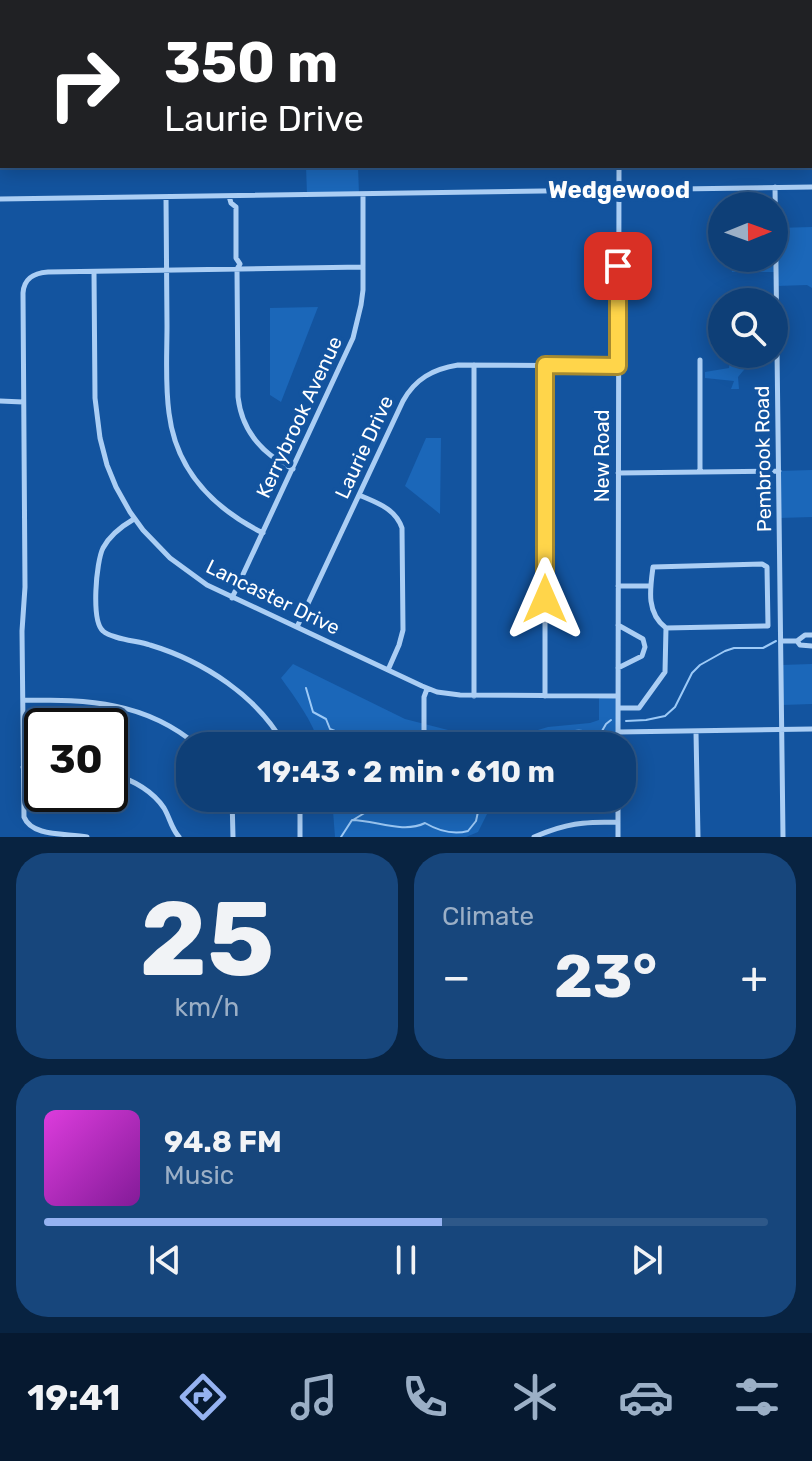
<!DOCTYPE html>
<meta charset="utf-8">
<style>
body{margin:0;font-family:Rubik,sans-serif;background:#17467c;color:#f1f3f6;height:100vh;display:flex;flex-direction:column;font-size:30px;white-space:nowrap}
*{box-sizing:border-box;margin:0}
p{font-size:26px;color:#9bafc6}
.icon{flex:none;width:44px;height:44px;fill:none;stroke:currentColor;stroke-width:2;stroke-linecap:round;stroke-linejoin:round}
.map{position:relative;height:837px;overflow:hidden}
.drawer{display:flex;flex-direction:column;gap:16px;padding:16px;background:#082341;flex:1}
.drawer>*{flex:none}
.banner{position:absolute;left:0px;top:0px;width:812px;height:168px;box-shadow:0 4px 20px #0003,0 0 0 2px #2e5889;background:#202124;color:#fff;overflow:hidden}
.needle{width:52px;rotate:89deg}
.buttons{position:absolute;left:708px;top:192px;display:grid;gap:16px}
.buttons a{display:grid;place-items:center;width:80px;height:80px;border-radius:50%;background:#0e3f77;box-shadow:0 4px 20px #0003,0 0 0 2px #2e5889;font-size:40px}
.speed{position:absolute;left:24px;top:708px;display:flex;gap:16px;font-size:40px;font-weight:700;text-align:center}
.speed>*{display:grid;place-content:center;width:104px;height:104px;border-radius:50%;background:#0e3f77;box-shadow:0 4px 20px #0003,0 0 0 2px #2e5889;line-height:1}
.speed .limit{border:4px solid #111;border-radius:12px;background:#fff;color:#111}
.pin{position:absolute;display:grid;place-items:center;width:68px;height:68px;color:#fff;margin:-34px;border-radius:16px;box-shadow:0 4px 12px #0006}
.me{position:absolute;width:88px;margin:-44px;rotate:0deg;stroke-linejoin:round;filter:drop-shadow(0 0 6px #0008)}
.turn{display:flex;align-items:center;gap:28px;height:168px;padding:0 32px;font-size:36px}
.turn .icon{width:104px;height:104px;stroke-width:2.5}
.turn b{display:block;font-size:56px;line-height:68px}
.big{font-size:60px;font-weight:700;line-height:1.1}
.drawer .card{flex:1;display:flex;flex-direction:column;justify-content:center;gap:12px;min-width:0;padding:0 28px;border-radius:32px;background:#17467c}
.drawer .dial{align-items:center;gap:0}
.dial b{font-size:104px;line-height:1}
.song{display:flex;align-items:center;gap:24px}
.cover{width:96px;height:96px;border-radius:12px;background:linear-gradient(135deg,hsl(300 70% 55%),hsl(290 70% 35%))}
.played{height:8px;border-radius:4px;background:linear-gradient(90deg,#95b2f1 55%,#2e5889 55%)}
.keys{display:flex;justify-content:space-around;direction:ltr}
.heat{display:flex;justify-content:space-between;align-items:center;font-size:44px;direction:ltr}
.drawer .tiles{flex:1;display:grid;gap:16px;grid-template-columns:1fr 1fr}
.card:last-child{grid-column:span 2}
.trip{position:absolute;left:176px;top:732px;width:460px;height:80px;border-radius:32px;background:#0e3f77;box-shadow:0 4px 20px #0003,0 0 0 2px #2e5889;font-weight:700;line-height:80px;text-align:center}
.menu{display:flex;height:128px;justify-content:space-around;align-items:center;background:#061930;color:#9bafc6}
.menu .icon{width:56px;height:56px}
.menu .on{color:#95b2f1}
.menu b{font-size:36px;color:#f1f3f6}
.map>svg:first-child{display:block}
</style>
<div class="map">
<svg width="812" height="837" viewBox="0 0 812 837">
<rect width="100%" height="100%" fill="#13549f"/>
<!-- green -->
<path fill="#1b67b9" d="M306,166H358L359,194L307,195Z
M812,227V288L807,285L776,286V272H732L731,258H774L776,228Z
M318,307L281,402L270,395V308Z
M774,333L776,358L753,359L738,377L739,389H731L734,381L705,378V372L729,368L731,354H774Z
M426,438H441L440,514L405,486Z
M812,470V517L779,518V471Z
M293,664L405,719L452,731L524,734L548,727L590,723L599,720V696H618V737L593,738L582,746H320C312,720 296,699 281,678Z
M812,664V704L782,705L781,665Z
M332,798H502L489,810L478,832L466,837H335Z"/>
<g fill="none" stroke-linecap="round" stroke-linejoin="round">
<!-- stream -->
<path stroke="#9dcaf7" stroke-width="2" d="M306,688L313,712L326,719L330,729L340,733L342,738L340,741L335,742L331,746
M626,721L646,720L665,716L675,707L692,673L700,665L725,651L734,648H763L776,641
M545,746C554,740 564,732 575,731C584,730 593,733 602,731L606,724L611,720
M353,820L371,809L365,801L358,798
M341,837L352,820C375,820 403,834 425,823C437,830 453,835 468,831L476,821L481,798"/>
<!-- minor -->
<path stroke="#abcef4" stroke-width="5" d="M179,0V2
M618,0V2
M731,0V2
M84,2L85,0
M0,108L2,106
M775,187L783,837
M229,196L231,203L236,207V258L240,264L237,269L238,397C242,432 262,454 293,469
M166,197C166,240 167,283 167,326C167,355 165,384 169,413C176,471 213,508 263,533
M0,199L812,187
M94,272L95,398L100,438L107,465L116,487L130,512L143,530L170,558L207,585L422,686L437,692L460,695L618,696
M0,401L23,402
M700,471V360
M618,473L779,471
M359,495C377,503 395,508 402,528L403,630L399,645L388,670
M134,519C122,526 110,535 103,548C96,562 91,621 103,631C112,639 138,641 150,645C203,661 258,696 285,746
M618,586H650
M232,598L353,338L361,305L363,290V194
M618,625L643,639L645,647L642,656L618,668
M297,627L403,401C415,379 433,369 458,365L618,366
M781,641H797L805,635H812
M797,641L800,645L812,646
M474,696V365
M545,696V365
M23,700C89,700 145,701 198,746
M618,708H639L665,672L666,628C646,613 650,589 653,567L762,564L767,567L768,626L666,628
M424,731L431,736H450L455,741L449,745L427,746Z
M424,731V697L427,689
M618,732L812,729
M696,732L698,837
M618,746L619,166
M23,767H42
M110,773C130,779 152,790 164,808C170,818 171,828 179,837
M232,798L233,837
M300,798V837
M618,798V837
M87,837C66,833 32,837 24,817L22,631L25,587L23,293C24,278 34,273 48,272L363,267
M534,837C567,823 582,822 618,822"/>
</g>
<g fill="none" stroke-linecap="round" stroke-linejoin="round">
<!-- route casing -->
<g stroke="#a68a30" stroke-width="20">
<path id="route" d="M545,599V365L618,366V266"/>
</g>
<!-- route -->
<use href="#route" stroke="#ffd54a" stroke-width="14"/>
</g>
<g text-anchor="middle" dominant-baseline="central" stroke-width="8" stroke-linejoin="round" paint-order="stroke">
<!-- street labels -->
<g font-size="20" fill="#fff" stroke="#13549f">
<text transform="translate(299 417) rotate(-65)">Kerrybrook Avenue</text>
<text transform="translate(364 447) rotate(-65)">Laurie Drive</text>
<text transform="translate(602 456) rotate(-90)">New Road</text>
<text transform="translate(763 459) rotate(-91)">Pembrook Road</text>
<text transform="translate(273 597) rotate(26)">Lancaster Drive</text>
</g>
<!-- quarter labels -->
<g font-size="24" font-weight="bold" fill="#fff" stroke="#13549f">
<text x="619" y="190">Wedgewood</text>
</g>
</g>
</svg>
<div class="buttons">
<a><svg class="needle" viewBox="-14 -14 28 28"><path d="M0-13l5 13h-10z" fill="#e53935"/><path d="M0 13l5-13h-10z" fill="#9bafc6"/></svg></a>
<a><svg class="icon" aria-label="search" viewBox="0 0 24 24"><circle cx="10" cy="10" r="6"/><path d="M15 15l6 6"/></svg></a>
</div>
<div class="speed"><div class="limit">30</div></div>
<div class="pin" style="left:618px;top:266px;background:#d93025"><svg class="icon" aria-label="arrive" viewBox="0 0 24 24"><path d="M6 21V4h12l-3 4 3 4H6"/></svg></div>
<svg class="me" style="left:545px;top:599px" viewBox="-20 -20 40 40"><path d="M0-17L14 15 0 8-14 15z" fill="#ffd54a" stroke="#fff" stroke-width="4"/></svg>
<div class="trip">19:43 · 2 min · 610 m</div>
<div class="banner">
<div class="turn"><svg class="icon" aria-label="right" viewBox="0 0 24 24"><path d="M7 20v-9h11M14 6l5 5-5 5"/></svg><div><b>350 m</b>Laurie Drive</div></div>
</div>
</div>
<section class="drawer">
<div class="tiles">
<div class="card dial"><b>25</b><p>km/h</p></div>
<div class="card"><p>Climate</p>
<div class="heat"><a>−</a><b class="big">23°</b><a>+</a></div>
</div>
<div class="card">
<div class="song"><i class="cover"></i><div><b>94.8 FM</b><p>Music</p></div></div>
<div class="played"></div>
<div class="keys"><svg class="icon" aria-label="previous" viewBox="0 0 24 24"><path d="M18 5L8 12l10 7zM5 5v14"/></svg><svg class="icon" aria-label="pause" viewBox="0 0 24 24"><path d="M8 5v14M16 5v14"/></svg><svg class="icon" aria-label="next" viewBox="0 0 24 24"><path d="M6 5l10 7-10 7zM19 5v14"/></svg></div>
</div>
</div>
</section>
<nav class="menu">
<b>19:41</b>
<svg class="icon on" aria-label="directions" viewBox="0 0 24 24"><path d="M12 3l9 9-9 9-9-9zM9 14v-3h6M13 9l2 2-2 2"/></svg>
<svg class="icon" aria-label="music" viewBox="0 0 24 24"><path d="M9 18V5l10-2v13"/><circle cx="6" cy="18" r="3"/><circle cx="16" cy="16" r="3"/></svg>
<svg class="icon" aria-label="phone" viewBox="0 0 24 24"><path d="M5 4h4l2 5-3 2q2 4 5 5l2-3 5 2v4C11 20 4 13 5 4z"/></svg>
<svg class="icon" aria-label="climate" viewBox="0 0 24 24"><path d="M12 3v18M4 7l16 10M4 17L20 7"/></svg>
<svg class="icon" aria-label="car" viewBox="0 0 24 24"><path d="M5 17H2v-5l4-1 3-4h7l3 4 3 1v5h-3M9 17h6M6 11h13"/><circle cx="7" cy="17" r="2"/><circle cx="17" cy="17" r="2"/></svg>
<svg class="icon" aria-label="filters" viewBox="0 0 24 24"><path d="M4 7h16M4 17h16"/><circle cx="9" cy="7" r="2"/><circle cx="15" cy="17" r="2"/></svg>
</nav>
